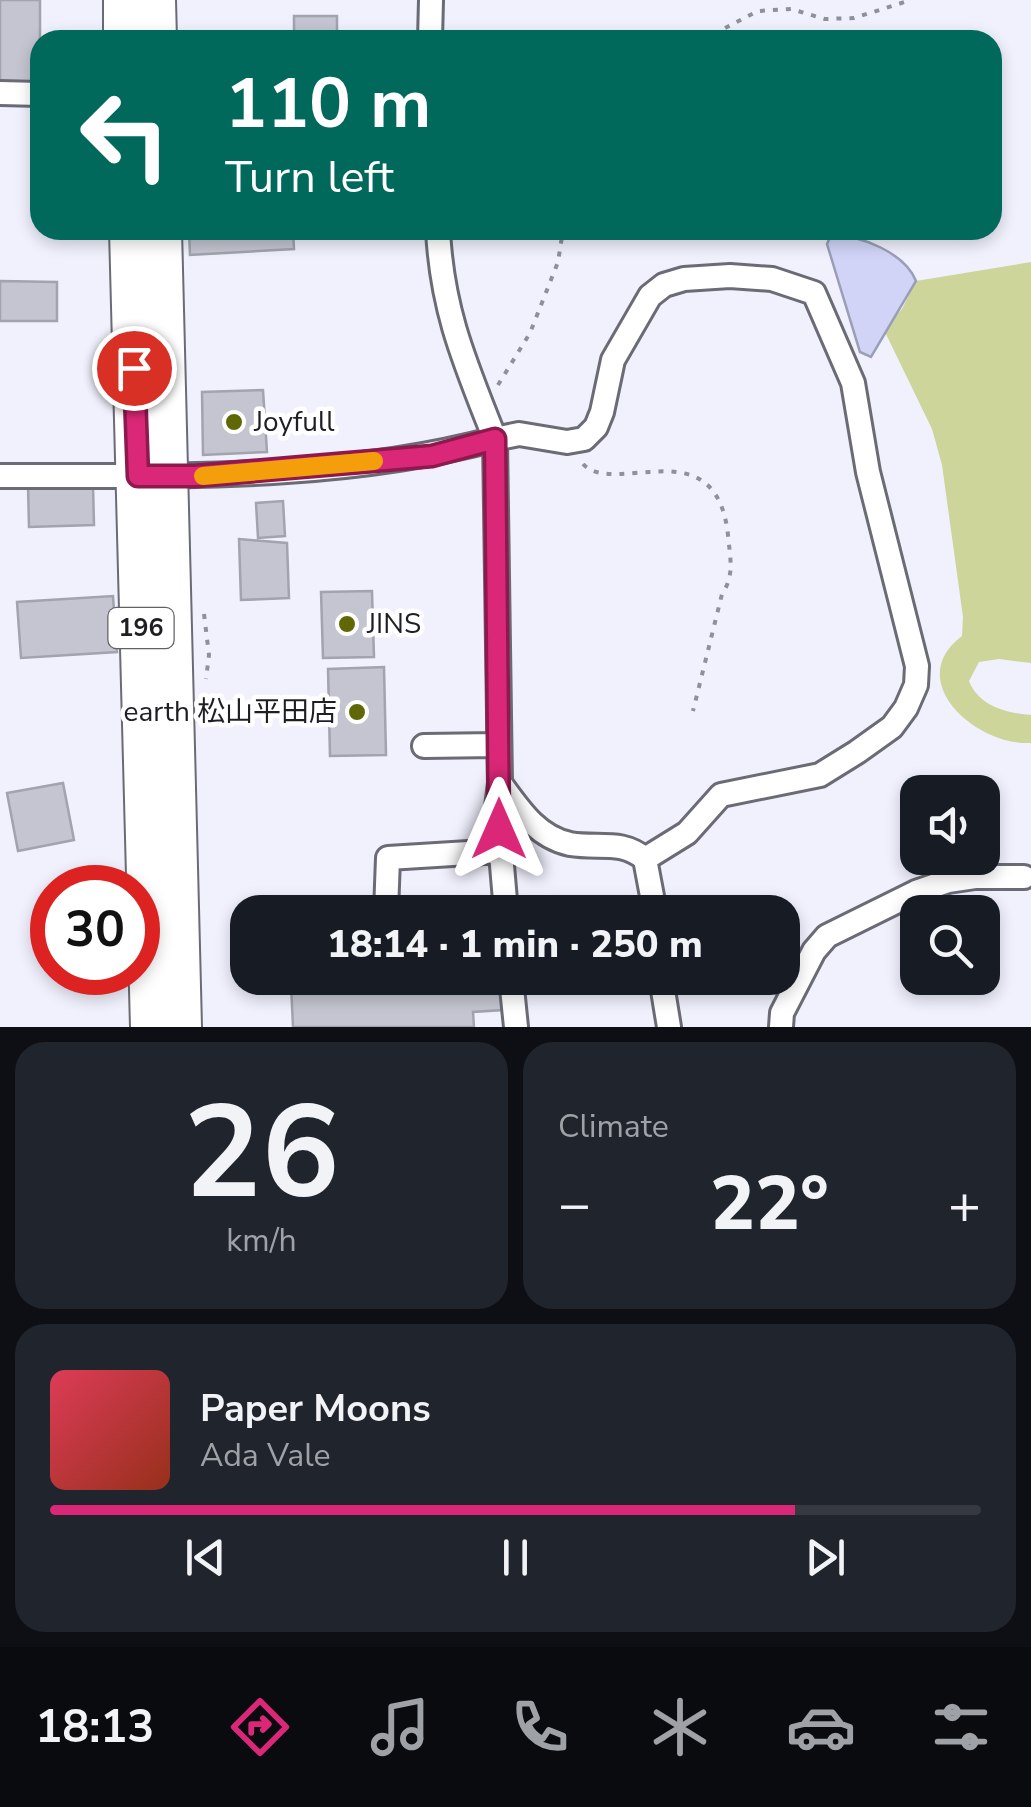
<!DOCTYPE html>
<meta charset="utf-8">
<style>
body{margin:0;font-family:"Nunito Sans","Noto Sans JP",sans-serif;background:#20242c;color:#f1f3f6;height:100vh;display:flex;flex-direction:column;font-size:38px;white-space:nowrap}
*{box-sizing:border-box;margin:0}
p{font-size:32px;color:#9ea1a6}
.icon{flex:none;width:55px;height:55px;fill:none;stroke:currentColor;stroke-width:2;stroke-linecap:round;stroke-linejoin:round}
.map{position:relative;height:1027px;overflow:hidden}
.details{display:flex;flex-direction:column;gap:15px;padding:15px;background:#0d0f14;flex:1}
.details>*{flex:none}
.hud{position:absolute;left:30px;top:30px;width:972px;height:210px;border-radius:30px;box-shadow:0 5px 15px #0003;background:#00695c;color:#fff;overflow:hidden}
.buttons{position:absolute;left:900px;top:775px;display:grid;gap:20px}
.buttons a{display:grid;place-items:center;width:100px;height:100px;border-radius:20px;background:#171b24;box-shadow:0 5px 15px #0003;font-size:50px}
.speed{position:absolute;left:30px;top:865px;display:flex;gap:20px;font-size:50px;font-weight:700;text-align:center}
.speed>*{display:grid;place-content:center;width:130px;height:130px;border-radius:50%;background:#171b24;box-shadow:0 5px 15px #0003;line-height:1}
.speed .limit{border:15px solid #d22;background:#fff;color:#111}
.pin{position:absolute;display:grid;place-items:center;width:85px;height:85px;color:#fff;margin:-42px;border:5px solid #fff;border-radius:50%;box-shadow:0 2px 10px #0007}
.me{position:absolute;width:110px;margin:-55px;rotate:0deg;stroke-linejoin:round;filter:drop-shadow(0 0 8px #0008)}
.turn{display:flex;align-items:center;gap:35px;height:210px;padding:0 30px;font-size:45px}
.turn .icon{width:130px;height:130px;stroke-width:2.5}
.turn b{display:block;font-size:70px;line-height:85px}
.big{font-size:75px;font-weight:800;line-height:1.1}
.details .tile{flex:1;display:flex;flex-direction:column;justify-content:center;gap:15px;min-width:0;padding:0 35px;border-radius:30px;background:#20242c}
.details .dial{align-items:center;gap:0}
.dial b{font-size:130px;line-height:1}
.song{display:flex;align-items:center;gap:30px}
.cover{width:120px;height:120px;border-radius:15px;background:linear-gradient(135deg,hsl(350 70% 55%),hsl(10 70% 35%))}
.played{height:10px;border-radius:5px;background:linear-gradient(90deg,#db2777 80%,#363941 80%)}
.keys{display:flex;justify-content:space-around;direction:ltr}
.heat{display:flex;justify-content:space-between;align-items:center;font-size:55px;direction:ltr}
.details .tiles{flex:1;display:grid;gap:15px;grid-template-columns:1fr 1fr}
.tile:last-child{grid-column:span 2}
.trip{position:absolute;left:230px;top:895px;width:570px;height:100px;border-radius:30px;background:#171b24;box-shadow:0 5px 15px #0003;font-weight:800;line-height:100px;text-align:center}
.tabs{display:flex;height:160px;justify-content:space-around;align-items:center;background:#090b0e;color:#9ea1a6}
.tabs .icon{width:70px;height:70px}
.tabs .current{color:#db2777}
.tabs b{font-size:45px;color:#f1f3f6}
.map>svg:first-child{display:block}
</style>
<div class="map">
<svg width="1031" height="1027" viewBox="0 0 1031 1027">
<rect width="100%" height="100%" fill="#f0f1fd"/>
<!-- green -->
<path fill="#cdd59a" d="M1031,262V663L999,659L979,662L969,681C979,706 1006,713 1031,715V743C977,746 902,681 962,636L963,617L942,465L932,429L884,330L902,309L916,281Z"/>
<!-- water -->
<path fill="#d1d4f7" stroke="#9b9eb7" stroke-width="2.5" d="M831,235C861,235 905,253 916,281L871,357L860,352L827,244Z"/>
<!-- building -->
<path fill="#c4c5d0" stroke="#a1a3ad" stroke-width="2.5" d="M0,0H40V81L0,82Z
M294,16H337V40H294Z
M410,32L411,40H347V34Z
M189,230H293L294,249L190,255Z
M0,281L57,282V321H0Z
M263,390L267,452L203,455L202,392Z
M93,485L94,525L29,527L28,486Z
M283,501L285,536L258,538L256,503Z
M239,539L287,543L289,598L241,600Z
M372,591L374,657L323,658L321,592Z
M113,596L117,652L21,658L17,602Z
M384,667L386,755L330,756L328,669Z
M63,783L74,840L18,851L7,793Z
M441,978H502L503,1010L473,1012L474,1027H293L291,984Z"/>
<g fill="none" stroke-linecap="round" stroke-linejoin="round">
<!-- minor casing -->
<g stroke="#6a6b75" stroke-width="28">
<path id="minor" d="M430,40L431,0
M0,93L40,94
M0,476C164,475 335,482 495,439C466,365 442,312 438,230
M424,746L496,745
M500,783L497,807L506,912
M645,859L687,833L721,795L820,775L857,752L892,727L906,708L916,685L917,666L868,472L853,383L814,293L772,279L730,276L684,279L664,285L650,296L613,360L602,412L596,427L584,439L567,442L519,434L495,439L500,783C519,809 537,837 570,844C599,849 621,839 645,859L655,912
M386,912L388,858L501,851
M511,978L516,1027
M661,978L669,1027
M781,1027L782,1013L814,951L827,936L916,892L948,881L975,877H1024"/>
</g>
<!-- trunk casing -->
<g stroke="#6a6b75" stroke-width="42">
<path id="trunk" d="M123,0V40
M156,0L157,40
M129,230L150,1027
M162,230L182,1027"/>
</g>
<!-- path -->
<path stroke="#8f9099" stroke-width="4" stroke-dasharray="5 8" stroke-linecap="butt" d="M702,40L758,11L791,9L825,19L854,18L911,0
M498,385L530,333L558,262L563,230
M583,464C615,498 716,426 728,535C730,558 735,575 722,594L693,711
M204,614L209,655L206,679"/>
<!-- minor -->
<use href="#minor" stroke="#fff" stroke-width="22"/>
<!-- trunk -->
<use href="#trunk" stroke="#fff" stroke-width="38"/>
</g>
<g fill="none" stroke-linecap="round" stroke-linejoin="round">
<!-- route casing -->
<g stroke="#8e194d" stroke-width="25">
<path id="route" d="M134,368L138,476H195L432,456L495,439L499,829"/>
</g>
<!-- route -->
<use href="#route" stroke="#db2777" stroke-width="18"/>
<!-- slow -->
<path stroke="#f59e0b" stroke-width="18" d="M203,476L374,461"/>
</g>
<!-- markers -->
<g fill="#606706" stroke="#fff" stroke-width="4">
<circle cx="234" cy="422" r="10"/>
<circle cx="347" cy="624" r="10"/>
<circle cx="357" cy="712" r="10"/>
</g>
<g text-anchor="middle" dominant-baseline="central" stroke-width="9" stroke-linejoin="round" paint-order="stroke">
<!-- shield labels -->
<rect fill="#fff" stroke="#626265" stroke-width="2.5" x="108.5" y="608" width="65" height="40" rx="8"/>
<g font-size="25" font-weight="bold" fill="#1e1f23">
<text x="141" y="628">196</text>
</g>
<!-- poi labels -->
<g font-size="28" fill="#1e1f23" stroke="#fff" text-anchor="start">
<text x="254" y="422">Joyfull</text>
<text x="367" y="624">JINS</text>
<text x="337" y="712" text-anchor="end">earth 松山平田店</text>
</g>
</g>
</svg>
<div class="buttons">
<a><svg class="icon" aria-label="sound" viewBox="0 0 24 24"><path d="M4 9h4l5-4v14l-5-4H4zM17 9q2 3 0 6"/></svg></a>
<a><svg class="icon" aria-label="search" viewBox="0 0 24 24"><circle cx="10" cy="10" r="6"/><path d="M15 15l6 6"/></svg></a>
</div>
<div class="speed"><div class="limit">30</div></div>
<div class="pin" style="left:134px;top:368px;background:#d93025"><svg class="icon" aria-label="arrive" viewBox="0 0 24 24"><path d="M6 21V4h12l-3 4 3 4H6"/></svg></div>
<svg class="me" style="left:499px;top:829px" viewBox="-20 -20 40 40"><path d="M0-17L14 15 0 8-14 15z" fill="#db2777" stroke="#fff" stroke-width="4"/></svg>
<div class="trip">18:14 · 1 min · 250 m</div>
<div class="hud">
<div class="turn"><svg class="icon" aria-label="left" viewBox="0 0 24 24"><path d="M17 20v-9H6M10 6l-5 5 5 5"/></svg><div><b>110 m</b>Turn left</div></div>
</div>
</div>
<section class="details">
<div class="tiles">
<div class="tile dial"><b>26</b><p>km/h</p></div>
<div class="tile"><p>Climate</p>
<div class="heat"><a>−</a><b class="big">22°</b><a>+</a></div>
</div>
<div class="tile">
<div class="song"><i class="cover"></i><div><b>Paper Moons</b><p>Ada Vale</p></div></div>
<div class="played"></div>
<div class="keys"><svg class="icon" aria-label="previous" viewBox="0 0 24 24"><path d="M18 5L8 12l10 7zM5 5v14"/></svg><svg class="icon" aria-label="pause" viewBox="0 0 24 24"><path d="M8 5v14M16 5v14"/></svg><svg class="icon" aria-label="next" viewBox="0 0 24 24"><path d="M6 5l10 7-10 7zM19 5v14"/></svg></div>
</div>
</div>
</section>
<nav class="tabs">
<b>18:13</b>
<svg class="icon current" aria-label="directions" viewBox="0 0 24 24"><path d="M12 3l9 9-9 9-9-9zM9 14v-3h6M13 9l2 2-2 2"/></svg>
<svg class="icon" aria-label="music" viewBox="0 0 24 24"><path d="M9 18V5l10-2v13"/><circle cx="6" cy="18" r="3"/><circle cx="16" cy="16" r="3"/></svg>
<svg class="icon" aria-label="phone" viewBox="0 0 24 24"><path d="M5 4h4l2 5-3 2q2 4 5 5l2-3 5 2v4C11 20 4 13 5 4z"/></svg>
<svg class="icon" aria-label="climate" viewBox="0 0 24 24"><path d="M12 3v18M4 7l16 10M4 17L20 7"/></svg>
<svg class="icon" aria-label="car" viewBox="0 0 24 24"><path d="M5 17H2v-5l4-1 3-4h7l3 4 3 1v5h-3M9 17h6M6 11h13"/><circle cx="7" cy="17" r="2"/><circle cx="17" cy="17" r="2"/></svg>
<svg class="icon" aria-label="filters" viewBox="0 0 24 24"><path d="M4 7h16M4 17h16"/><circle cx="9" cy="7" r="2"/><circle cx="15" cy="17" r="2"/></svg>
</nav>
